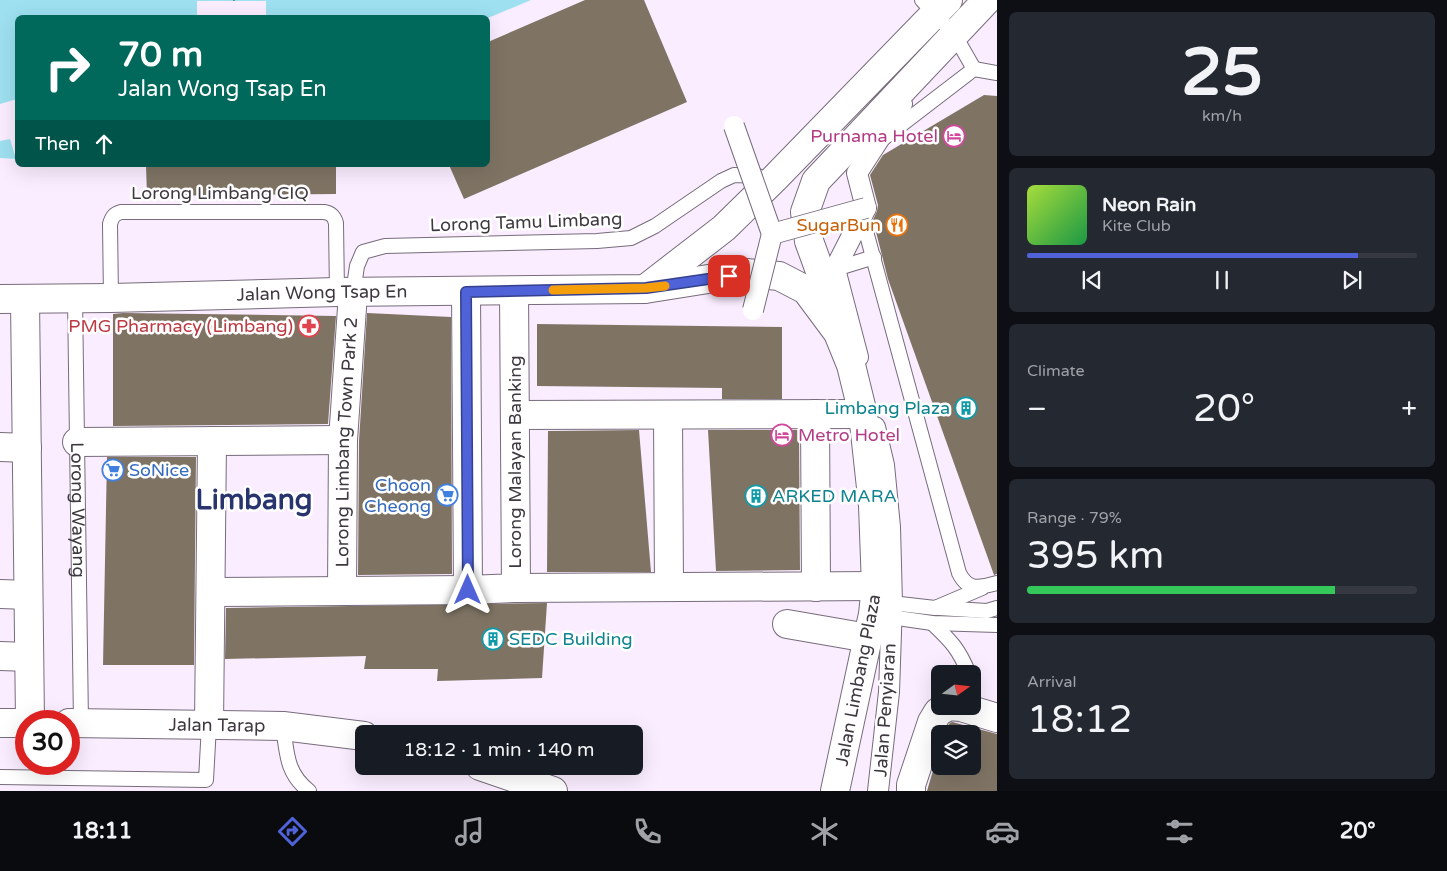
<!DOCTYPE html>
<meta charset="utf-8">
<style>
body{margin:0;font-family:"Varela Round",sans-serif;background:#242831;color:#f1f3f6;height:100vh;display:flex;flex-direction:column;font-size:19px;white-space:nowrap}
*{box-sizing:border-box;margin:0}
p{font-size:16px;color:#9ea1a6}
.icon{flex:none;width:28px;height:28px;fill:none;stroke:currentColor;stroke-width:2;stroke-linecap:round;stroke-linejoin:round}
.map{position:relative;flex:1;overflow:hidden}
.side{display:flex;flex-direction:column;gap:12px;padding:12px;background:#0d0f14;width:450px}
.side>*{flex:none}
.banner{position:absolute;left:15px;top:15px;width:475px;height:152px;border-radius:8px;box-shadow:0 5px 20px #0002;background:#00695c;color:#fff;overflow:hidden}
.needle{width:32px;rotate:75deg}
.tools{position:absolute;left:931px;top:665px;display:grid;gap:10px}
.tools a{display:grid;place-items:center;width:50px;height:50px;border-radius:8px;background:#171b24;box-shadow:0 5px 20px #0002;font-size:25px}
.speed{position:absolute;left:15px;top:710px;display:flex;gap:10px;font-size:25px;font-weight:700;text-align:center}
.speed>*{display:grid;place-content:center;width:65px;height:65px;border-radius:50%;background:#171b24;box-shadow:0 5px 20px #0002;line-height:1}
.speed .limit{border:8px solid #d22;background:#fff;color:#111}
.pin{position:absolute;display:grid;place-items:center;width:42px;height:42px;color:#fff;margin:-21px;border-radius:10px;box-shadow:0 2px 8px #0006}
.me{position:absolute;width:55px;margin:-28px;rotate:0deg;stroke-linejoin:round;filter:drop-shadow(0 0 4px #0008)}
.turn{display:flex;align-items:center;gap:18px;height:105px;padding:0 20px;font-size:22px}
.turn .icon{width:65px;height:65px;stroke-width:2.5}
.turn b{display:block;font-size:35px;line-height:42px}
.then{display:flex;align-items:center;height:48px;padding:0 20px;background:#0003;gap:10px;font-size:19px}
.big{font-size:38px;font-weight:600;line-height:1.1}
.side .widget{flex:1;display:flex;flex-direction:column;justify-content:center;gap:8px;min-width:0;padding:0 18px;border-radius:8px;background:#242831}
.side .dial{align-items:center;gap:0}
.dial b{font-size:65px;line-height:1}
.song{display:flex;align-items:center;gap:15px}
.cover{width:60px;height:60px;border-radius:8px;background:linear-gradient(135deg,hsl(80 70% 55%),hsl(140 70% 35%))}
.played{height:5px;border-radius:2px;background:linear-gradient(90deg,#5062d8 85%,#363941 85%)}
.keys{display:flex;justify-content:space-around;direction:ltr}
.heat{display:flex;justify-content:space-between;align-items:center;font-size:28px;direction:ltr}
.charge{height:8px;border-radius:4px;background:linear-gradient(90deg,#34c759 79%,#363941 0)}
.trip{position:absolute;left:355px;top:725px;width:288px;height:50px;border-radius:8px;background:#171b24;box-shadow:0 5px 20px #0002;font-weight:600;line-height:50px;text-align:center}
.dock{display:flex;height:80px;justify-content:space-around;align-items:center;background:#090b0e;color:#9ea1a6}
.dock .icon{width:35px;height:35px}
.dock .current{color:#5062d8}
.dock b{font-size:22px;color:#f1f3f6}
main{display:flex;flex:1;min-height:0}
.map>svg:first-child{display:block}
</style>
<main>
<div class="map">
<svg width="997" height="791" viewBox="0 0 997 791">
<rect width="100%" height="100%" fill="#faedff"/>
<!-- water -->
<path fill="#9ee0f0" d="M0,0H531L488,18H18L17,159L0,158Z"/>
<!-- pier -->
<path fill="#faedff" d="M197,1H266V17H197Z
M17,99H18L17,159H16L10,139L0,141V104Z"/>
<g fill="none" stroke-linecap="round" stroke-linejoin="round">
<!-- ferry -->
<path stroke="#114b57" stroke-width="1" stroke-dasharray="6 5" stroke-linecap="butt" d="M234,1V0"/>
</g>
<!-- building -->
<path fill="#7f7464" d="M585,0H644L687,102L464,199L449,165H488V42Z
M984,95L997,96V574L994,575L888,279L873,220L877,211L878,205L870,175L883,155Z
M146,165H336V194L147,196Z
M123,313L336,316L328,424L113,426V314Z
M367,313L451,317L452,574L358,575L359,441Z
M537,324L782,327V399H722V388L537,386Z
M639,430L651,572H547L548,431Z
M708,430H799L800,570L716,571Z
M107,457H196L194,665H103Z
M547,603L542,678L437,681L438,669H364L366,656L225,659L226,608Z
M952,722L997,734V791H927L940,747V766H972V734H945L949,724Z"/>
<g fill="none" stroke-linecap="round" stroke-linejoin="round">
<!-- service casing -->
<g stroke="#776c7b" stroke-width="16">
<g id="service">
<path d="M922,0L954,34L974,69"/>
<path d="M884,138L974,69L997,73"/>
<path d="M861,213L959,573C968,591 979,588 997,583"/>
<path d="M832,270L874,257"/>
<path d="M353,293L357,266L363,252L385,246L597,241L631,238L655,226L721,181L734,175L758,176"/>
<path id="s1" d="M75,298L81,723"/>
<path d="M111,298L110,224C112,217 114,214 121,212H324C331,213 334,216 336,223L337,292"/>
<path d="M883,602L935,608L982,588"/>
<path d="M939,608L987,611L997,608"/>
<path d="M884,616L932,623L997,625"/>
<path d="M932,623C951,641 959,649 969,674"/>
<path d="M283,726C287,753 286,773 309,791"/>
<path d="M0,777L206,780L209,725"/>
</g>
</g>
<!-- pedestrian casing -->
<g stroke="#776c7b" stroke-width="22">
<path id="pedestrian" d="M858,357L835,269L866,208L857,173L902,104
M875,427L884,465L890,527L892,603L889,692L878,791"/>
</g>
<!-- minor casing -->
<g stroke="#776c7b" stroke-width="30">
<g id="minor">
<path d="M466,292L468,590L516,588L514,291"/>
<path d="M25,299L30,721"/>
<path d="M815,414L816,587"/>
<path d="M515,415L863,414"/>
<path d="M668,415L669,587"/>
<path d="M77,442L343,440"/>
<path d="M0,447L27,448"/>
<path d="M516,588L876,586"/>
<path id="s2" d="M342,591L343,440L353,293"/>
<path d="M211,592L468,590"/>
<path d="M0,594L28,595"/>
<path d="M787,624L868,638"/>
<path d="M0,656L29,657"/>
<path d="M209,725L212,441"/>
<path d="M911,791V785L932,722L938,712L949,706L961,707L997,718"/>
</g>
</g>
<!-- primary casing -->
<g stroke="#776c7b" stroke-width="30">
<path id="primary" d="M645,289L724,228L775,178L948,0
M838,331L821,274L809,241L805,212L816,181L987,0"/>
</g>
<!-- trunk casing -->
<g stroke="#776c7b" stroke-width="30">
<g id="trunk">
<path id="s3" d="M0,299L111,298L337,292L645,289L746,273L779,276L806,290L838,333L851,365L863,414L873,506L876,586L873,614L835,791"/>
<path d="M0,723H26"/>
<path id="s4" d="M69,723L283,726L364,736"/>
<path d="M480,766L553,791"/>
</g>
</g>
<!-- service -->
<use href="#service" stroke="#fff" stroke-width="14"/>
<!-- pedestrian -->
<use href="#pedestrian" stroke="#fff" stroke-width="20"/>
<!-- minor -->
<use href="#minor" stroke="#fff" stroke-width="28"/>
<!-- primary -->
<use href="#primary" stroke="#fff" stroke-width="28"/>
<!-- trunk -->
<use href="#trunk" stroke="#fff" stroke-width="28"/>
<!-- pedestrian-bridge casing -->
<g stroke="#776c7b" stroke-width="22" stroke-linecap="butt">
<path id="pedestrian-bridge" d="M734,126L772,234
M753,310L772,234L866,208"/>
</g>
<!-- pedestrian-bridge -->
<use href="#pedestrian-bridge" stroke="#fff" stroke-width="20"/>
</g>
<g fill="none" stroke-linecap="round" stroke-linejoin="round">
<!-- route casing -->
<g stroke="#34408c" stroke-width="12">
<path id="route" d="M468,590L466,292L646,288L729,276"/>
</g>
<!-- route -->
<use href="#route" stroke="#5062d8" stroke-width="9"/>
<!-- slow -->
<path stroke="#f59e0b" stroke-width="9" d="M553,290L646,288L665,286"/>
</g>
<!-- icons -->
<defs>
<g id="hotel-ring" transform="scale(1.125)"><circle r="9.5" fill="#fff" stroke="#d1479c" stroke-width="1.5"/><path d="M-6-4.5h1.5V1H6V5H4.5V3h-9V5H-6ZM-4 0a1.8 1.8 0 1 1 3.6 0ZM.5 0V-2.5h3Q6-2.5 6 0Z" fill="#d1479c"/></g>
<g id="restaurant-ring" transform="scale(1.125)"><circle r="9.5" fill="#fff" stroke="#e8710a" stroke-width="1.5"/><path d="M-5-6h1v4h1v-4h1v4h1v-4h1v5L-1.5 .5V6h-2V.5L-5-1ZM5-6V6H3V1.5H1.5Q1.5-4 5-6Z" fill="#e8710a"/></g>
<g id="pharmacy-ring" transform="scale(1.125)"><circle r="9.5" fill="#fff" stroke="#e0444e" stroke-width="1.5"/><path d="M-2-6h4v4h4v4h-4v4h-4v-4h-4v-4h4Z" fill="#e0444e"/></g>
<g id="building-ring" transform="scale(1.125)"><circle r="9.5" fill="#fff" stroke="#0f9aa8" stroke-width="1.5"/><path d="M-4-6H4V6H1V3H-1V6H-4ZM-2.5-4.3h1.7v1.8h-1.7ZM.8-4.3h1.7v1.8H.8ZM-2.5-1h1.7V.8h-1.7ZM.8-1h1.7V.8H.8Z" fill="#0f9aa8"/></g>
<g id="supermarket-ring" transform="scale(1.125)"><circle r="9.5" fill="#fff" stroke="#3f7fe0" stroke-width="1.5"/><path d="M-6-5.5h2.5l.6 2H6L4.5 2H-2.5L-4.4-4H-6ZM-1.5 3.2a1.3 1.3 0 1 0 .1 0ZM3 3.2a1.3 1.3 0 1 0 .1 0Z" fill="#3f7fe0"/></g>
</defs>
<g fill-rule="evenodd">
<use href="#hotel-ring" x="954" y="136"/>
<use href="#restaurant-ring" x="897" y="225"/>
<use href="#pharmacy-ring" x="309" y="326"/>
<use href="#building-ring" x="966" y="408"/>
<use href="#hotel-ring" x="782" y="435"/>
<use href="#supermarket-ring" x="113" y="470"/>
<use href="#supermarket-ring" x="447" y="495"/>
<use href="#building-ring" x="756" y="496"/>
<use href="#building-ring" x="493" y="639"/>
</g>
<g text-anchor="middle" dominant-baseline="central" stroke-width="5" stroke-linejoin="round" paint-order="stroke">
<!-- hotel labels -->
<g font-size="18" fill="#b23c85" stroke="#fff" text-anchor="end">
<text x="938" y="136">Purnama Hotel</text>
<text x="798" y="435" text-anchor="start">Metro Hotel</text>
</g>
<!-- street labels -->
<g font-size="18" fill="#3e3940" stroke="#fff">
<text x="220" y="193">Lorong Limbang CIQ</text>
<text transform="translate(526 222) rotate(-2)">Lorong Tamu Limbang</text>
<text stroke="none"><textPath href="#s3" startOffset="322">Jalan Wong Tsap En</textPath></text>
<text stroke="none"><textPath href="#s2" startOffset="149">Lorong Limbang Town Park 2</textPath></text>
<text transform="translate(515 462) rotate(-90)">Lorong Malayan Banking</text>
<text stroke="none"><textPath href="#s1" startOffset="212">Lorong Wayang</textPath></text>
<text transform="translate(858 680) rotate(-79)">Jalan Limbang Plaza</text>
<text transform="translate(885 710) rotate(-86)">Jalan Penyiaran</text>
<text stroke="none"><textPath href="#s4" startOffset="148">Jalan Tarap</textPath></text>
</g>
<!-- food labels -->
<g font-size="18" fill="#c56008" stroke="#fff" text-anchor="end">
<text x="881" y="225">SugarBun</text>
</g>
<!-- health labels -->
<g font-size="18" fill="#be3a42" stroke="#fff" text-anchor="end">
<text x="293" y="326">PMG Pharmacy (Limbang)</text>
</g>
<!-- culture labels -->
<g font-size="18" fill="#0d838f" stroke="#fff" text-anchor="start">
<text x="950" y="408" text-anchor="end">Limbang Plaza</text>
<text x="772" y="496">ARKED MARA</text>
<text x="509" y="639">SEDC Building</text>
</g>
<!-- shop labels -->
<g font-size="18" fill="#366cbe" stroke="#fff" text-anchor="start">
<text x="129" y="470">SoNice</text>
<text x="431" y="485" text-anchor="end">Choon<tspan x="431" dy="21">Cheong</tspan></text>
</g>
<!-- town labels -->
<g font-size="28" font-weight="bold" fill="#29346e" stroke="#fff">
<text x="254" y="500">Limbang</text>
</g>
</g>
</svg>
<div class="tools">
<a><svg class="needle" viewBox="-14 -14 28 28"><path d="M0-13l5 13h-10z" fill="#e53935"/><path d="M0 13l5-13h-10z" fill="#9ea1a6"/></svg></a>
<a><svg class="icon" aria-label="layers" viewBox="0 0 24 24"><path d="M12 4l9 5-9 5-9-5zM3 14l9 5 9-5"/></svg></a>
</div>
<div class="speed"><div class="limit">30</div></div>
<div class="pin" style="left:729px;top:276px;background:#d93025"><svg class="icon" aria-label="arrive" viewBox="0 0 24 24"><path d="M6 21V4h12l-3 4 3 4H6"/></svg></div>
<svg class="me" style="left:468px;top:590px" viewBox="-20 -20 40 40"><path d="M0-17L14 15 0 8-14 15z" fill="#5062d8" stroke="#fff" stroke-width="4"/></svg>
<div class="trip">18:12 · 1 min · 140 m</div>
<div class="banner">
<div class="turn"><svg class="icon" aria-label="right" viewBox="0 0 24 24"><path d="M7 20v-9h11M14 6l5 5-5 5"/></svg><div><b>70 m</b>Jalan Wong Tsap En</div></div>
<div class="then">Then<svg class="icon" aria-label="ahead" viewBox="0 0 24 24"><path d="M12 20V5M6 11l6-6 6 6"/></svg></div>
</div>
</div>
<section class="side">
<div class="widget dial"><b>25</b><p>km/h</p></div>
<div class="widget">
<div class="song"><i class="cover"></i><div><b>Neon Rain</b><p>Kite Club</p></div></div>
<div class="played"></div>
<div class="keys"><svg class="icon" aria-label="previous" viewBox="0 0 24 24"><path d="M18 5L8 12l10 7zM5 5v14"/></svg><svg class="icon" aria-label="pause" viewBox="0 0 24 24"><path d="M8 5v14M16 5v14"/></svg><svg class="icon" aria-label="next" viewBox="0 0 24 24"><path d="M6 5l10 7-10 7zM19 5v14"/></svg></div>
</div>
<div class="widget"><p>Climate</p>
<div class="heat"><a>−</a><b class="big">20°</b><a>+</a></div>
</div>
<div class="widget"><p>Range · 79%</p><b class="big">395 km</b><div class="charge"></div></div>
<div class="widget"><p>Arrival</p><b class="big">18:12</b></div>
</section>
</main>
<nav class="dock">
<b>18:11</b>
<svg class="icon current" aria-label="directions" viewBox="0 0 24 24"><path d="M12 3l9 9-9 9-9-9zM9 14v-3h6M13 9l2 2-2 2"/></svg>
<svg class="icon" aria-label="music" viewBox="0 0 24 24"><path d="M9 18V5l10-2v13"/><circle cx="6" cy="18" r="3"/><circle cx="16" cy="16" r="3"/></svg>
<svg class="icon" aria-label="phone" viewBox="0 0 24 24"><path d="M5 4h4l2 5-3 2q2 4 5 5l2-3 5 2v4C11 20 4 13 5 4z"/></svg>
<svg class="icon" aria-label="climate" viewBox="0 0 24 24"><path d="M12 3v18M4 7l16 10M4 17L20 7"/></svg>
<svg class="icon" aria-label="car" viewBox="0 0 24 24"><path d="M5 17H2v-5l4-1 3-4h7l3 4 3 1v5h-3M9 17h6M6 11h13"/><circle cx="7" cy="17" r="2"/><circle cx="17" cy="17" r="2"/></svg>
<svg class="icon" aria-label="filters" viewBox="0 0 24 24"><path d="M4 7h16M4 17h16"/><circle cx="9" cy="7" r="2"/><circle cx="15" cy="17" r="2"/></svg>
<b>20°</b>
</nav>
